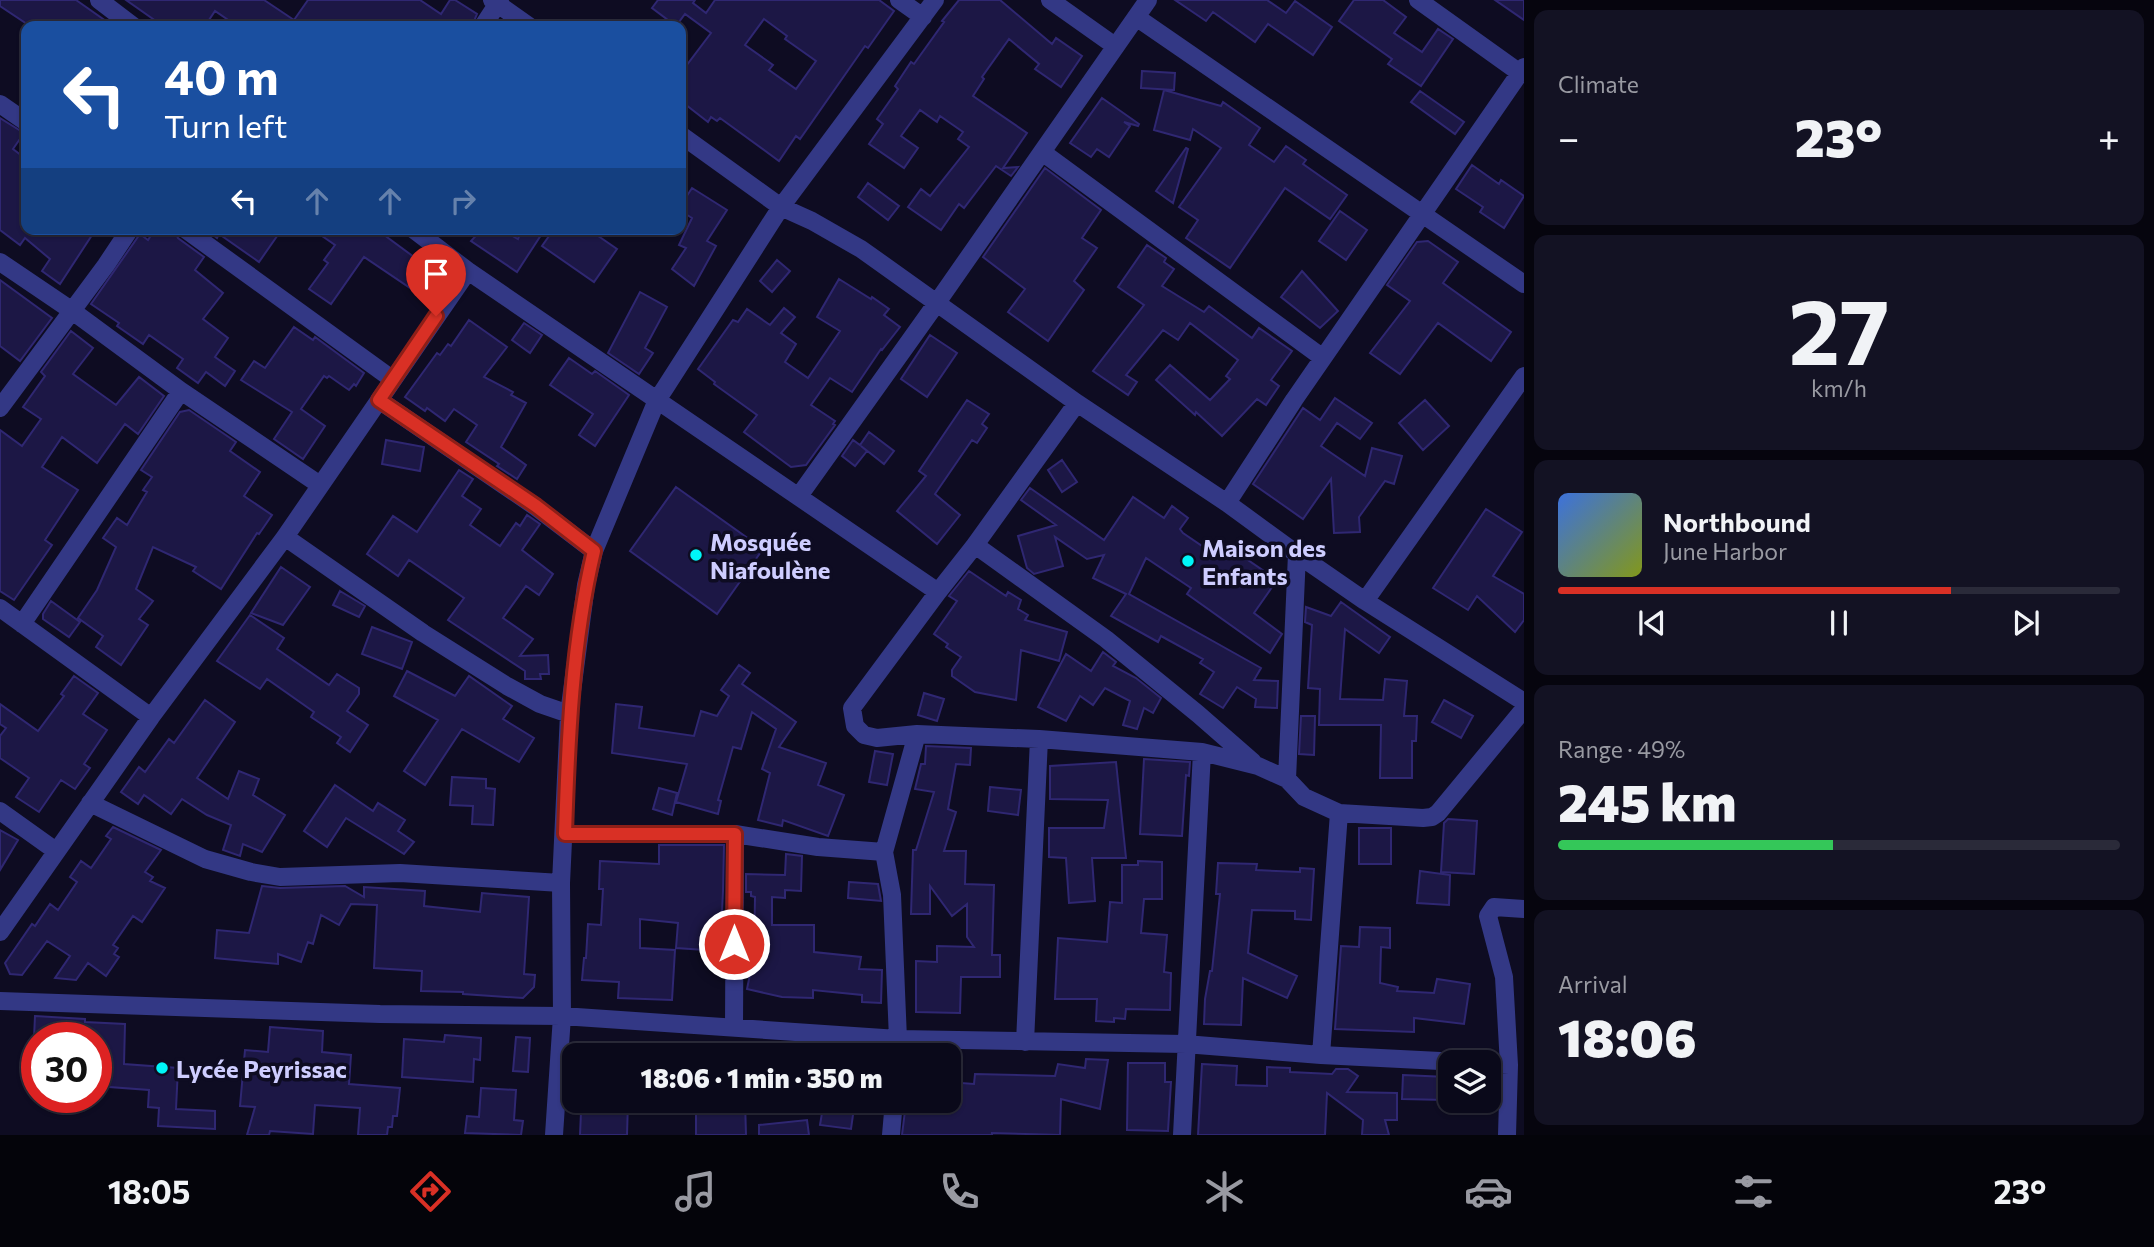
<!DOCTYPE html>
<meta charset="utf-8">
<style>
body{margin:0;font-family:Commissioner,sans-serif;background:#131223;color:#f1f3f6;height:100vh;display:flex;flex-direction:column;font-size:26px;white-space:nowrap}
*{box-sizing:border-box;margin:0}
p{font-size:23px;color:#999aa2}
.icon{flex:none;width:38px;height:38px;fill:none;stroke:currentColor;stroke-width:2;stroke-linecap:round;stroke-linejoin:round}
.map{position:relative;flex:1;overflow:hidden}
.details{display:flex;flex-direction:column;gap:10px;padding:10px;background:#06050e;width:630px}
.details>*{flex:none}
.guide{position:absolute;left:21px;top:21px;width:665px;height:214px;border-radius:14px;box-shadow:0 2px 5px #0004,0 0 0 2px #2a2a39;background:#1a4fa0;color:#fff;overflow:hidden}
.controls{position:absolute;left:1438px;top:1050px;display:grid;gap:14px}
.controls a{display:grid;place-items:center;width:63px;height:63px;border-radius:14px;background:#0a091a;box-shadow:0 2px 5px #0004,0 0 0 2px #2a2a39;font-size:35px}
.speed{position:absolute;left:21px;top:1022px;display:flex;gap:14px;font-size:35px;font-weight:700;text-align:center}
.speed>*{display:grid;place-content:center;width:91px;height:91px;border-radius:50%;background:#0a091a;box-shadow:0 2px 5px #0004,0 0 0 2px #2a2a39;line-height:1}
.speed .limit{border:10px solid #d22;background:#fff;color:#111}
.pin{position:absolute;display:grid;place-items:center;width:60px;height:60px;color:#fff;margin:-72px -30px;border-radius:50% 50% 50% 0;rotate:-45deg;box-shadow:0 0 7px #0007}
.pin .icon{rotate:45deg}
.me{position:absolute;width:77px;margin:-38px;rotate:0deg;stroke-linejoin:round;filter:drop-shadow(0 0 5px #0008)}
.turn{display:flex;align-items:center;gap:24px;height:147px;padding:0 28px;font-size:32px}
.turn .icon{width:91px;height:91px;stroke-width:2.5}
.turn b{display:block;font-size:49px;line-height:60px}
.lanes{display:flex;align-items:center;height:66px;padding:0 28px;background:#0003;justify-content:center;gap:35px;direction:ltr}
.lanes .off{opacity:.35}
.big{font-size:52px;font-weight:800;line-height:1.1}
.details .widget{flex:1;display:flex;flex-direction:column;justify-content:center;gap:10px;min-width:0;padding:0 24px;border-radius:14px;background:#131223}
.details .dial{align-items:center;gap:0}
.dial b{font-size:91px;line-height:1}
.song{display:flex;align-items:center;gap:21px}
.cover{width:84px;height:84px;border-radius:10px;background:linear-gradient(135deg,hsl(220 70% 55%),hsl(70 70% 35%))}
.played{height:7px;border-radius:4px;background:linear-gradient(90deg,#d93025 70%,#2a2a39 70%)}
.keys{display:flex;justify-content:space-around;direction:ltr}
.heat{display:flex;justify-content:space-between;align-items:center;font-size:38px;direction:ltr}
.charge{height:10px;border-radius:5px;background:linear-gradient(90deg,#34c759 49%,#2a2a39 0)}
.trip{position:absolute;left:562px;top:1043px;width:399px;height:70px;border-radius:14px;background:#0a091a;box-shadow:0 2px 5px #0004,0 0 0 2px #2a2a39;font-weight:800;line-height:70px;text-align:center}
.menu{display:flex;height:112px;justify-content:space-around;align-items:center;background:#04040a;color:#999aa2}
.menu .icon{width:49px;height:49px}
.menu .current{color:#d93025}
.menu b{font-size:32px;color:#f1f3f6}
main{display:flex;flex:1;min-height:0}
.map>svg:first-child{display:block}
</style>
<main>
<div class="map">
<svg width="1524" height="1135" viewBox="0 0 1524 1135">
<rect width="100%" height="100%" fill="#0e0c22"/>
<!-- building -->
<path fill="#1c1745" stroke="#2f2772" stroke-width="2" fill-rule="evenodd" d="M0,0H76L113,26H30L0,6Z
M126,0H264L294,20L308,0H420L441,14L450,0H455L477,14L472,26H237L215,11L205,26H163Z
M658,0H695L693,3L706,13L715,0H879L894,11L868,48L865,46L800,139L796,136L779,161L720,118L717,121L711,117L708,122L681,101V62L686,66L711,33L685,14L676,26L652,8ZM764,19L787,36L785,39L816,61L796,89L769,70L773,65L745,45Z
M959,0H1000L1052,44L1056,38L1082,56L1061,87L1035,69L1039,64L1009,39L982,77L984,79L973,96L1027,133L1003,168L1018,167L1011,176L996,166L964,208L959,204L941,230L908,207L921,189L930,196L969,147L958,139L963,132L940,116L937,122L920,110L901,136L918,148L904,168L869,144L883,124L877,119L898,89L895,86L911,62L914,64L944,22L942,21Z
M1175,0H1267L1286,13L1295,1L1332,27L1313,55L1268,24L1255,42L1213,12L1206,21Z
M1354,0H1383L1406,17L1394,33L1422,52L1438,29L1453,39L1421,86L1388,64L1392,59L1339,21Z
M1495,0H1524V20Z
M1142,71L1175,73L1174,90L1141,88Z
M1164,90L1221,106L1223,102L1260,128L1249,145L1274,162L1286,146L1306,160L1303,164L1347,195L1330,219L1285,188L1230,268L1186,238L1198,220L1179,207L1221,148L1193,129L1190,140L1154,130Z
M1420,91L1464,122L1455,134L1411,102Z
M1102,98L1139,124L1138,126L1124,122L1130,126L1109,157L1097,149L1091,157L1070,143Z
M0,118L24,133L13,149L26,159V229H96L60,284L42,271L50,259L25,238L20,245L0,230Z
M1186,148L1188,149L1173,203L1156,191Z
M1472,165L1499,184L1501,180L1524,196L1504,228L1480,212L1483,207L1456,189Z
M1045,168L1101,210L1082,238L1097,248L1074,281L1084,290L1048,341L1008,312L1025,289L983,257Z
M868,183L899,206L888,220L858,197Z
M692,188L727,210L707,241L716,246L694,286L672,269L686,248L679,245L692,218L681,211V205Z
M1340,211L1367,230L1346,260L1319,241Z
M155,229H174L178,238L204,257L195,270L223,293L203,319L228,338L215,357L235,371L225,386L206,372L198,383L177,368L183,359L149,335L143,344L117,326L119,323L91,304L140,234L148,240Z
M205,229H282L259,262L219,234L217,238Z
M312,229H376L437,274L422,296L364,257L331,304L309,289L328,263L324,260L335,245Z
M482,229H500L518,239L522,229H545L517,272L471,241Z
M554,229H588L617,249L594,282L542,246Z
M1428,241L1458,262L1443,283L1511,332L1491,361L1438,323L1400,374L1370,353L1410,301L1387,285L1417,242Z
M1147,245L1166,258L1164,262L1174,269L1162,286L1204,312L1209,306L1252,338L1259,328L1292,351L1271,380L1279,386L1266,405L1257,399L1222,436L1196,412L1195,415L1156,380L1170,365L1210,400L1230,379L1226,376L1238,360L1190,323L1178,340L1163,330L1126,375L1137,382L1128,395L1093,371L1144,305L1118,287Z
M777,260L790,271L772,292L760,281Z
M1302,271L1338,311L1320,328L1281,297Z
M839,279L871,299L872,297L889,309L884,315L900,327L882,350L881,349L852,392L830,378L811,405L835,421L833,424L835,425L806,465L791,467L744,432L757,415L714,384L715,382L698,369L733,320L738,322L747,309L770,325L784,308L795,317L781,333L796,344L785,362L808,378L840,331L817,317Z
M0,280L52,318L20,361L0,346Z
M640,292L667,307L645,348L653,353L639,374L608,353Z
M469,320L507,347L484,377L513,392L511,395L526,403L501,447L526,465L517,479L497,466L499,464L466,442L477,425L454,409L445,421L427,408L425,411L405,397L437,353L440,355L448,344L451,346Z
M524,323L542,335L530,353L512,340Z
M294,327L313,340L315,337L364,373L356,386L354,384L349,390L329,376L327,378L324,376L301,409L325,426L303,459L274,439L292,412L241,380L254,361L265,368Z
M71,331L93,348L73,374L116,405L139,377L164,396L138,434L125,424L97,463L62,437L42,467L78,490L45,540L52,545L14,600L0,591V430L22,446L41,419L23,407L45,376L41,372Z
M930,335L957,353L927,397L901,379Z
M569,358L592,374L595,371L629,395L595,446L579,435L593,414L550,385Z
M1335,398L1372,423L1360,439L1337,423L1321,446L1365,476L1372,448L1402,456L1394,484L1385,481L1359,517L1360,532L1334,533L1331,479L1303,519L1253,484L1303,408L1320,420Z
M967,400L989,414L982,424L987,428L977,443L972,440L935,494L960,515L937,544L897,511L926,476L919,471Z
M1425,400L1449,426L1423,450L1399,423Z
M189,410L236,442L230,451L260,472L244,496L272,515L259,534L257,533L221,589L193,571L196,567L153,547L136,589L153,601L139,619L148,625L121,665L96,647L103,636L78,618L97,590L116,547L103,538L117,518L127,525L147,492L143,490L152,477L141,470L180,412Z
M869,432L894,451L884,464L861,446L867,451L855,466L842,456L853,440L860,445Z
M386,440L424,447L420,471L382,464Z
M1062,460L1077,482L1062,492L1048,470Z
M459,470L473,479L462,496L481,509L470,525L500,546L516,523L520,526L527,515L540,524L522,550L553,574L539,595L526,586L503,618L533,639L520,656L548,655L549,674H540L541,679H525V671L448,620L464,598L409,560L398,576L367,554L393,516L417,532Z
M676,487L763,549L717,614L630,551Z
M1030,488L1104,540L1133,497L1164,518L1172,506L1188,518L1180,529L1183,533L1211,552L1216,545L1236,559L1239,554L1277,580L1254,613L1282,634L1270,653L1187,594L1191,588L1146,558L1129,594L1261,668L1254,680L1278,681L1277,708L1255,707L1256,699L1237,687L1223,708L1200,694L1214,672L1200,663L1203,659L1161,636L1158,642L1111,616L1126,594L1093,578L1104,555L1087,559L1055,537L1063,566L1034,574L1027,568L1018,536L1056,525L1021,500Z
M1486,509L1522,532L1493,576L1524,594V620L1515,632L1477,596L1468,610L1433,588Z
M281,567L310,587L283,625L251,613Z
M969,571L1006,596L1008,592L1021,600L1018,609L1028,615L1025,620L1067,632L1059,661L1021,650L1016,700L975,692L952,676V670L961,657L946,647L948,644L934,634L957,601L949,596Z
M340,591L365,606L359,617L333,605Z
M51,601L80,622L69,637L43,619V614Z
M1341,602L1390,637L1379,653L1345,629L1340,699L1383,700L1385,679L1407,681L1404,716H1417L1416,741H1412V778H1380L1381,725H1319L1320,689L1308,688L1312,625L1305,622L1306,607L1331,616Z
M250,615L284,638L277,649L329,685L337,674L359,688V694L347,711L368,725L350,752L337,743L341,737L311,717L314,712L267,679L260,689L217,661Z
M372,627L412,642L402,669L362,654Z
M1103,652L1116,662L1113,666L1136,678L1161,698L1153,713L1144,708L1137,729L1123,725L1130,701L1105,688L1093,705L1080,696L1066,721L1038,707L1066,654L1091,671Z
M739,665L750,673L742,684L796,722L779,747L826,763L818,785L844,795L828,836L783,820L782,826L758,820L770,773L762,769L776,729L752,712L741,749L733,747L718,800L721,801L718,814L676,802L687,764L612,753L616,704L642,707L639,728L694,736L701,711L717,716L729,696L721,690Z
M407,671L455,696L469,676L512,706L503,719L534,738L519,762L462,729L425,785L404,771L438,720L394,696Z
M74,676L98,693L83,714L107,730L84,764L90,768L75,789L61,780L39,812L16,797L29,778L0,758V736L6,728L0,724V704L38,731L64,696L61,694Z
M924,693L944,699L937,721L918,715Z
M205,700L235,722L197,778L228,799L239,771L259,779L253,795L285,815L262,852L243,844L240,856L223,850L231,825L207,815L182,799L171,814L144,795L138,804L121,792L139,767L145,772L169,739L174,743Z
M1444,700L1473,716L1461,738L1432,722Z
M1301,716H1315L1314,755L1299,754Z
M926,746L971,748L970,765L956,764L948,809L956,812L944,851H966L965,884L994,885L992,955H1000V977H961L960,1013L916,1012V961L937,962V946L974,947L967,937V904L952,916L930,886V914H911L913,850H916L934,792L915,789L921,764H925Z
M875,751L893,754L887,785L869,782Z
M1144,759L1190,762L1189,776L1186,775L1182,836L1140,834Z
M1116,762L1126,858H1092L1095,901L1069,903L1066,858L1049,857V828H1104L1108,800L1050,799V766Z
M452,777L486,779V788L495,789L493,825L472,824L473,806L450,805Z
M335,785L373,811L378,803L405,820L398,831L414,842L404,854L346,818L327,847L304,831Z
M990,787L1021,790L1018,815L988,811Z
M659,788L677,793L672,815L653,809Z
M1448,819L1477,821L1474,874L1441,872L1444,823Z
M113,827L161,850L145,872L153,877L150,881L165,888L142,922L133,916L113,945L118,948L114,954L119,957L106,976L88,963L76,980L55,978L70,956L47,941L22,975L10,974L5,963L32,924L35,926L50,904L58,910L77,882L70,877L81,861L91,868L111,839L106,836Z
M1359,828H1391V864H1359Z
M0,830L18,840L0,870Z
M659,845H724L723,891L720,951L676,948L678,923L640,919V948L675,950L672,1000L618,998L619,982L582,980L584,958H586L588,924L601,925L603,889H599L600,861L659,864Z
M786,854L802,856L801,891L785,890V898L772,897V925H814V952L861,957L859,969L882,970L881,1003L862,1002V995L813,990V998L782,997L747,989L754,955L755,897L751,896V892H746V874L785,875Z
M1138,861L1162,862V899H1144L1141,933L1167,935L1164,972L1171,973L1170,1010L1126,1009L1125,1019L1114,1018V1022L1096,1021L1097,999H1055L1058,938L1107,942L1110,902L1122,903V865H1138Z
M1218,863L1257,864L1256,870L1300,872V868L1314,869L1311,920L1295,919V911L1252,910L1248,953L1297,976L1287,998L1243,978L1241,1025L1204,1024L1205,999L1210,971H1212L1220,894H1216Z
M1420,871L1450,875L1449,905L1417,903Z
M849,882L878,884L881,901L848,898Z
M262,886L280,888L345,886L364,897V887L425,891L424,906L480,912L482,893L529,897L524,974L535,975L534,987L523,998L463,994V992L421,991L422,971L374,968L377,905L351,904L339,925L321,915L313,944L308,942L301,962L278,954V964L215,958L217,930L249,933Z
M1360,927L1390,928V948L1381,947L1380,983L1398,987L1397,991L1434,993L1437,979L1470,984L1464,1024L1414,1018V1032L1335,1029L1341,946L1359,947Z
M35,1016L85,1019V1022L125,1024L124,1064L178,1068L176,1109L215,1111V1129L158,1126L159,1108L148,1107L149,1090L96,1086V1038H34Z
M270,1027L323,1031L322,1052L351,1055L349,1084L400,1088L397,1116H393L392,1127H388L387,1135H358L360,1108L315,1105L313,1134L270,1131L269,1135H247L255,1107L240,1106L245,1050L268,1052Z
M445,1035L481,1038L480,1060L474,1059L473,1082L402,1077L404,1039L444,1042Z
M516,1037L530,1038L528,1072L513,1071Z
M1086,1059L1108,1060L1100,1109L1061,1099L1060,1135L992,1133V1135H902L905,1111L926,1112L927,1101H948V1082L974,1084L975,1074L1055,1076L1058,1064L1085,1068Z
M1128,1063H1165V1082H1171L1168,1131L1127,1130Z
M1202,1064L1237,1066L1236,1085L1267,1086V1067L1290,1068V1072L1332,1074L1336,1069H1348L1358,1076L1347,1092L1397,1093V1120H1385L1389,1135H1362L1363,1120L1327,1093L1325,1135H1198Z
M1403,1075L1447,1077L1446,1100L1402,1099Z
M481,1088L516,1090L514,1120L523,1121L521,1135L465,1133L467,1116L479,1117Z
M597,1101H628L627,1135H580L581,1112L597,1113Z
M696,1101H745L746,1135H696Z
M824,1101H855L851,1129L820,1125Z
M807,1120L809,1135H759V1125Z"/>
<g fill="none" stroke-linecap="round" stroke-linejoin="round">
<!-- minor -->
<path stroke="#333885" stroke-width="18" d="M99,0L133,26
M492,0L529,26
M899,0L923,17
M1050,0L1115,46
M1418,0L1520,73
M1136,17L1524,284
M483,26L500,0
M0,104L26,122
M681,135L781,207L812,221L861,249L1077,403L1227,503L1297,554L1365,601L1524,702
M1042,152L1323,358
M185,229L392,379
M413,229L468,271L938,592
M0,262L71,310L181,391L320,485
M379,400L536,507L594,551
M1077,403L975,545L938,592L852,708L855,726L864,735L877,738L917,734L1039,739L1202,752L1258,766L1287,779L1304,797L1339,813L1423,818L1432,817L1438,813L1524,709
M0,408L106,265L130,229
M799,496L936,304L1148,0
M1227,503L1294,400L1524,67
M285,537L423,633L507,686L540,704L569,714
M975,545L1106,639L1198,714L1253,762
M1365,601L1524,376
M0,608L151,717
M22,624L181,391
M1287,779L1297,554
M90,803L205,859L251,872L280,877L400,873L561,883
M0,811L56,851
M565,834H735L818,847L884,852
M0,932L151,717L285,537L468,271
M0,1001L380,1014L562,1016L898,1039L1185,1044L1321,1055L1460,1062
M734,1027L735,834
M1025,1042L1039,739
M897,1055L898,1039L892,895L884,852L917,734
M1321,1055L1339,813
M1489,1064L1509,1065
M554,1135L562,1016L561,883L569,714L586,585L594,551L657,400L665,388L781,207L935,0
M891,1135L894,1101
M1182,1135L1202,752
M1507,1135L1509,1065L1504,977L1488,916L1494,907L1524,909"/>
</g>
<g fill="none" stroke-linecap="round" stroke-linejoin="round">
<!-- route casing -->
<g stroke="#8d1f18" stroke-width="18">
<path id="route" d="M436,316L379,400L536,506L594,551C572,643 568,739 565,834H735L734,944"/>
</g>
<!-- route -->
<use href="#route" stroke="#d93025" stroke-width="12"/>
</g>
<!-- markers -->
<g fill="#00f6f8" stroke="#0e0c22" stroke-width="2.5">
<circle cx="696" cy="555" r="7"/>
<circle cx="1188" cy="561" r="7"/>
<circle cx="162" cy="1068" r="7"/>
</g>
<g text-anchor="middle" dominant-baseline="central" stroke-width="7" stroke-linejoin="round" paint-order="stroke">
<!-- poi labels -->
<g font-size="24" font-weight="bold" fill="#cecdff" stroke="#0e0c22" text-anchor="start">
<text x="710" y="541">Mosquée<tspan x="710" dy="28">Niafoulène</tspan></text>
<text x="1202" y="547">Maison des<tspan x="1202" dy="28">Enfants</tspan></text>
<text x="176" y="1068">Lycée Peyrissac</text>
</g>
</g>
</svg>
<div class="controls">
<a><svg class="icon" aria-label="layers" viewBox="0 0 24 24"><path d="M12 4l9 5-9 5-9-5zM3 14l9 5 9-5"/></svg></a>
</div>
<div class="speed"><div class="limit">30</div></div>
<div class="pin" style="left:436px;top:316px;background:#d93025"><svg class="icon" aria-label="arrive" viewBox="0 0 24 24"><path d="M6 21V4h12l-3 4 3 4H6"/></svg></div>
<svg class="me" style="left:734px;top:944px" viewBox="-20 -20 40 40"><circle r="17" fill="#d93025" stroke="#fff" stroke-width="3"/><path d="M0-11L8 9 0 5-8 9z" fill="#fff"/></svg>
<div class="trip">18:06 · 1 min · 350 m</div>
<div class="guide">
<div class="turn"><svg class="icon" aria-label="left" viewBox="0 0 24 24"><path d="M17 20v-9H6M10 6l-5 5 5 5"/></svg><div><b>40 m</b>Turn left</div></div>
<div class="lanes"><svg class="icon" aria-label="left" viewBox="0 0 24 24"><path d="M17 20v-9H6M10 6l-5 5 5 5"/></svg><svg class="icon off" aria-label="ahead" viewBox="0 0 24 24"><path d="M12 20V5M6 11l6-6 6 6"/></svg><svg class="icon off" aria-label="ahead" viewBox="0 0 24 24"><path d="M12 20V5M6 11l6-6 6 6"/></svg><svg class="icon off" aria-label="right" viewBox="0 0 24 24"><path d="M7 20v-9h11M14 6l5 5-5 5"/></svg></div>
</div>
</div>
<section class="details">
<div class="widget"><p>Climate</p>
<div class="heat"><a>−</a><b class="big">23°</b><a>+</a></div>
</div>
<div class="widget dial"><b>27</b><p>km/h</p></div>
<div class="widget">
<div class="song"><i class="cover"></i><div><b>Northbound</b><p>June Harbor</p></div></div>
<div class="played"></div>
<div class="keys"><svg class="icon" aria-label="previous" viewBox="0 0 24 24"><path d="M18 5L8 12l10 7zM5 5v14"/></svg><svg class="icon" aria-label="pause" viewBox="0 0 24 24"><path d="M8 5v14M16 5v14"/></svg><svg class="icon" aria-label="next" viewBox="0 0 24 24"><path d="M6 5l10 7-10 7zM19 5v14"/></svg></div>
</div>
<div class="widget"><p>Range · 49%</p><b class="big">245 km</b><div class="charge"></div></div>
<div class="widget"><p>Arrival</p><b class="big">18:06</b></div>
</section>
</main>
<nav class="menu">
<b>18:05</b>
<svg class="icon current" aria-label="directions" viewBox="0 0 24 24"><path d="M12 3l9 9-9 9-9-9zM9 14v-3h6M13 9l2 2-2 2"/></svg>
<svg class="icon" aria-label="music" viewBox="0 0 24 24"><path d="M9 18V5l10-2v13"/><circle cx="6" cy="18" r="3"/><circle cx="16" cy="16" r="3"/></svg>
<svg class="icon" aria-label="phone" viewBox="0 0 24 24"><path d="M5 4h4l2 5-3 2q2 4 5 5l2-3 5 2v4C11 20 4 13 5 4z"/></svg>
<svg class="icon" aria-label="climate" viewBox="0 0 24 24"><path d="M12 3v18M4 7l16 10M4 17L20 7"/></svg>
<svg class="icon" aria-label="car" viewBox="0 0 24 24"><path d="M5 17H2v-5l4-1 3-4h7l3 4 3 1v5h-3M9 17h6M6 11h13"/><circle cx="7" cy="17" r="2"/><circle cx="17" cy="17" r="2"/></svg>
<svg class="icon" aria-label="filters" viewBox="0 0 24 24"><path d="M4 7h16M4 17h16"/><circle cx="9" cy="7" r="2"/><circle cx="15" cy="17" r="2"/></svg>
<b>23°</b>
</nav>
